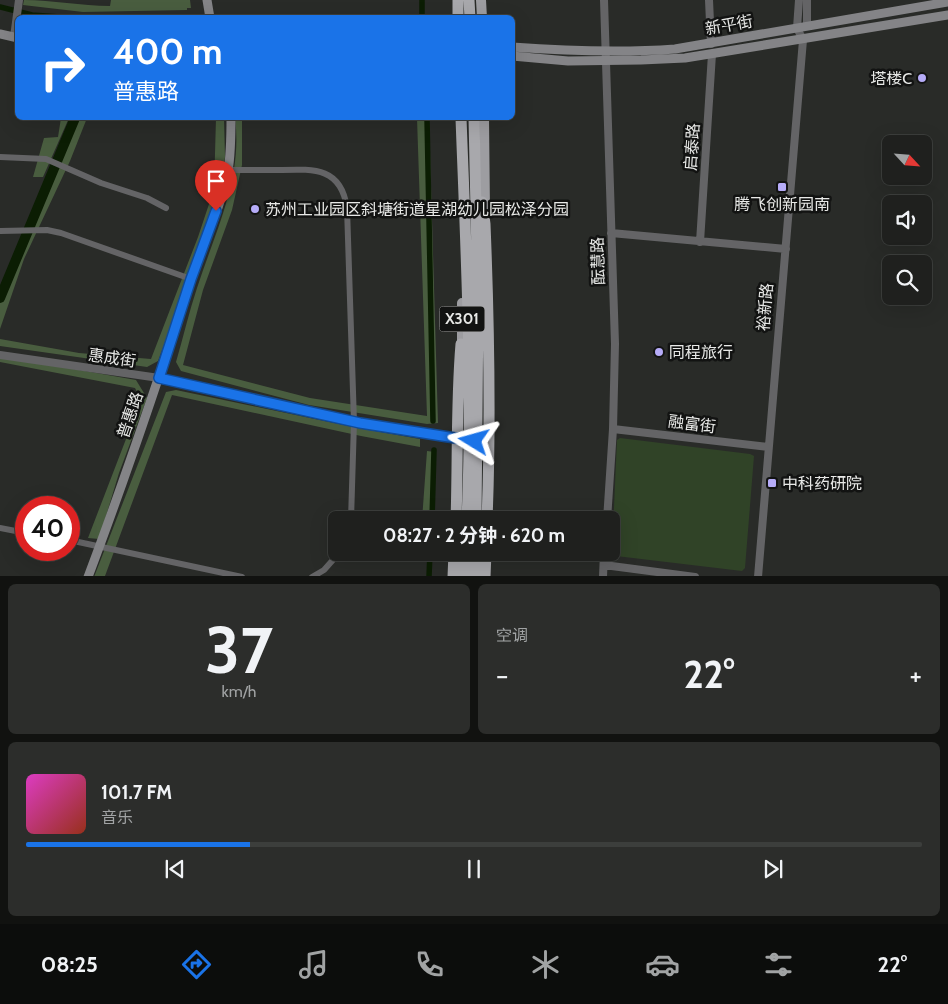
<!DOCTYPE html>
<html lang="zh">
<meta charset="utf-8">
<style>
body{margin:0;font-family:Cabin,"Noto Sans SC",sans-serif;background:#2c2d2b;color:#f1f3f6;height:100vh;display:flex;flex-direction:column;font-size:19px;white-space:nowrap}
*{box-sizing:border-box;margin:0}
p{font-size:16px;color:#a1a3a4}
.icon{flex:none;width:28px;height:28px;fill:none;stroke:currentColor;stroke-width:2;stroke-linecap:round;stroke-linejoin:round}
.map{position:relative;height:576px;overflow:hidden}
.side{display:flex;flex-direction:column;gap:8px;padding:8px;background:#111210;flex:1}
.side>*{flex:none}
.guide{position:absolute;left:15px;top:15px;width:500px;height:105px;border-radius:8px;box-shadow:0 5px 20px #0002,0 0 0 1px #3c3e3c;background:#1a73e8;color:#fff;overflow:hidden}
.needle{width:32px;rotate:116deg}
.tools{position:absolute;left:882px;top:135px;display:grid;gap:10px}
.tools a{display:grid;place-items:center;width:50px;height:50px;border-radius:8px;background:#1f201e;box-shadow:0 5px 20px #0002,0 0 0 1px #3c3e3c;font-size:25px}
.speed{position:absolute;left:15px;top:496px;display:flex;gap:10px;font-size:25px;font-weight:700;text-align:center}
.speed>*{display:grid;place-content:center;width:65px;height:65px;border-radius:50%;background:#1f201e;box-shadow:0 5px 20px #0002,0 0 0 1px #3c3e3c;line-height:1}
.speed .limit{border:8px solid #d22;background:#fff;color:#111}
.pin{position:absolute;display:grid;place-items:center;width:42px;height:42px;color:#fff;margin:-51px -21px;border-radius:50% 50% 50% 0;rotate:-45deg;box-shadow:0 0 5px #0007}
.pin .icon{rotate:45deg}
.me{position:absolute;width:55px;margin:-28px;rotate:278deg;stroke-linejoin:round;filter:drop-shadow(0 0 4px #0008)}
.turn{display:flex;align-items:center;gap:18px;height:105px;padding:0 15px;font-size:22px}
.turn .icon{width:65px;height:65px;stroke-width:2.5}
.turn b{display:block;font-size:35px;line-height:42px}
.big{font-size:38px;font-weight:700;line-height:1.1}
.side .widget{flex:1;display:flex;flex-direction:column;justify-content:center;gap:8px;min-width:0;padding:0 18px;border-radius:8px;background:#2c2d2b}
.side .dial{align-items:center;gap:0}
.dial b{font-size:65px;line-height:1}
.song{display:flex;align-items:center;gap:15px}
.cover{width:60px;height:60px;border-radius:8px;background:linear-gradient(135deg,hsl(310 70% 55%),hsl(10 70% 35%))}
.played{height:5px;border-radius:2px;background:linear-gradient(90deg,#1a73e8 25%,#3c3e3c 25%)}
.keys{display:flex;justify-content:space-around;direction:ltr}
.heat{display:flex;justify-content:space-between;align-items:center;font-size:28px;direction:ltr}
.side .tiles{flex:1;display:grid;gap:8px;grid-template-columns:1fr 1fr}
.widget:last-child{grid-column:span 2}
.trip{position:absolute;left:328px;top:511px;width:292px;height:50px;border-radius:8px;background:#1f201e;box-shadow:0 5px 20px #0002,0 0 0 1px #3c3e3c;font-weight:700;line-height:50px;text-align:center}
.tabs{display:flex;height:80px;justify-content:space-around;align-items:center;background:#0c0d0c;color:#a1a3a4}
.tabs .icon{width:35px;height:35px}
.tabs .selected{color:#1a73e8}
.tabs b{font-size:22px;color:#f1f3f6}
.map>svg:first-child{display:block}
</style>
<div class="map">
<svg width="948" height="577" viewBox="0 0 948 577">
<rect width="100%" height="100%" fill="#292b28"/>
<!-- green -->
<path fill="#304327" d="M620,438L750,454L754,456L745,568L742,571L616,556L612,552L617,440Z"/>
<!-- forest -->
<path fill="#495d3f" d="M24,0C53,0 81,6 110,6L111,0H190L191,8H187V10L83,12L23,5Z
M61,118H69L43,177H33L44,138L58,137Z
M75,118H87L70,161L24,259L0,329V303Z
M216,118H224L225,157L221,187L209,225L158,361L147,367L0,346V339L79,353L151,359L198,237L214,189Z
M235,118H242V165L232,210L203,290L183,365L310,398L427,416L417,118H429L438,423L427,424L309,405L181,371L176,362C183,338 189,312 197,288C215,232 243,178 235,118Z
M0,356L136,380L147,398L119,473L99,539L88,538L141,400L135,388L0,362Z
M176,390L358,428L420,439V447L361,436L172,395L105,576L94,577L166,392Z
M427,451L435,452L430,520H422Z"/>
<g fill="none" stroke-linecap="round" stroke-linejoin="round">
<!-- canal -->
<path stroke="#0b1d03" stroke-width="5.5" d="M422,0V18
M0,7L32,15L74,18
M306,18L422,17
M427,118L433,421
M432,520L434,450
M429,577L430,552"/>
<!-- river -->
<path stroke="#0b1d03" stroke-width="10" d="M0,298L75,118"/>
<!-- minor -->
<path stroke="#646466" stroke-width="6" d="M0,157L46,159L101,183L147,198L166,208
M228,170C245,170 262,170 279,170C314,169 341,167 347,208L354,422L351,520
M0,231L47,230L61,233L191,279
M0,528L26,533
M69,540L242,577
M312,577L324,570L340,552"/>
<!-- tertiary -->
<path stroke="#646466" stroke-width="8" d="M604,0L615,344L613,429L607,520
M709,0L711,44
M807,26V0
M14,37L19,0
M611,233L786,249
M700,242L712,54
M0,355L159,378L360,423L460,439
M613,429L768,447
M604,565L695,577
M603,577L604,552
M758,577L803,40L797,28L799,0"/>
<!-- secondary -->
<path stroke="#848487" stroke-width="9" d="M207,0L210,18
M0,34L18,38
M512,47C567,51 620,53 675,49L948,2
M512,56L568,61L641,60L685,58L948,15
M88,577C125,479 158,381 190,282C202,245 221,209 228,171C231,153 231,135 231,118"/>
<!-- primary -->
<path stroke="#9d9da1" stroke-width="10" d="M481,0L482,18
M484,118L485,212
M462,351V303"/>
<!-- trunk -->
<path stroke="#a8a8ac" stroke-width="11" d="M458,0V18
M469,0L470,18
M461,118C466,252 473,386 467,520
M474,118L478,301L476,520
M482,202L485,224C489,323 491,421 487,520
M456,520C458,462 456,403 461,344
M453,577L454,552
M464,577L465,552
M474,577L475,552
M485,577L486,552"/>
</g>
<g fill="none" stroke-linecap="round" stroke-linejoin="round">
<!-- route casing -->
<g stroke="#114b97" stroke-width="12">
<path id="route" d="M216,211L191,279L159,378L360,423L474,441"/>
</g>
<!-- route -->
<use href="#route" stroke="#1a73e8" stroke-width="9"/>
</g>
<!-- markers -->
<g fill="#b6acf8" stroke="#121312" stroke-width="2">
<circle cx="922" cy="78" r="5"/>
<rect x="777" y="182" width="10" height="10" rx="2.5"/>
<circle cx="255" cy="209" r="5"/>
<circle cx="659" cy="352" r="5"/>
<rect x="767" y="478" width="10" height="10" rx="2.5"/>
</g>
<g text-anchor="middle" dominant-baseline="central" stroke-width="5" stroke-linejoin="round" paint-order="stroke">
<!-- shield labels -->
<rect fill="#121312" stroke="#a8a9a7" stroke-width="1" x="439.5" y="306.5" width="45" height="25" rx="4"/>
<g font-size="15" font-weight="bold" fill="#e8e9e7">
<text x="462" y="319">X301</text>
</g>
<!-- street labels -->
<g font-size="16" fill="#e8e9e7" stroke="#121312">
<text transform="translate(729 25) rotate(-10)">新平街</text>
<text transform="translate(692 147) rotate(-86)">启泰路</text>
<text transform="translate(598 261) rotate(-92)">酝慧路</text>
<text transform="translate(765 307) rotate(-85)">裕新路</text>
<text transform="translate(112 358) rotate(8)">惠成街</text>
<text transform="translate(130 415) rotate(-71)">普惠路</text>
<text transform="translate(692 424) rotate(7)">融富街</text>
</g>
<!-- poi labels -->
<g font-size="16" fill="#e8e9e7" stroke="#121312" text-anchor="start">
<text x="912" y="78" text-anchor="end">塔楼C</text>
<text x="782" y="204" text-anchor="middle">腾飞创新园南</text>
<text x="265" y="209">苏州工业园区斜塘街道星湖幼儿园松泽分园</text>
<text x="669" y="352">同程旅行</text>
<text x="782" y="483">中科药研院</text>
</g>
</g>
</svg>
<div class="tools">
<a><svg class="needle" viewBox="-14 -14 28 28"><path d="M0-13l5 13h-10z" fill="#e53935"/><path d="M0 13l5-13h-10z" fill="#a1a3a4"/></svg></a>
<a><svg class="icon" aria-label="sound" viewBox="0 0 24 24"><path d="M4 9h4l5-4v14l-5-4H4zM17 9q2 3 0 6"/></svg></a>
<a><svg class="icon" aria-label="search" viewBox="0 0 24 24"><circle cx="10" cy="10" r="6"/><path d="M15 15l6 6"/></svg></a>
</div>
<div class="speed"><div class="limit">40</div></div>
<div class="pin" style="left:216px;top:211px;background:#d93025"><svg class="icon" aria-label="arrive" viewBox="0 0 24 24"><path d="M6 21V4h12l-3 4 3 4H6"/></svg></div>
<svg class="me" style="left:474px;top:441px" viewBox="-20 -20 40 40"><path d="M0-17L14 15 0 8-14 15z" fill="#1a73e8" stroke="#fff" stroke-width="4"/></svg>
<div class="trip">08:27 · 2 分钟 · 620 m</div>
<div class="guide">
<div class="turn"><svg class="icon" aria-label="right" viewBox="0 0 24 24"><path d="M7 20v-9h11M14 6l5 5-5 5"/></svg><div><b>400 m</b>普惠路</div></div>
</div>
</div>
<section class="side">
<div class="tiles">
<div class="widget dial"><b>37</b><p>km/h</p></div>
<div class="widget"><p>空调</p>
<div class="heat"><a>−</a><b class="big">22°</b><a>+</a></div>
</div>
<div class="widget">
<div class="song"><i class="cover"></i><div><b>101.7 FM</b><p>音乐</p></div></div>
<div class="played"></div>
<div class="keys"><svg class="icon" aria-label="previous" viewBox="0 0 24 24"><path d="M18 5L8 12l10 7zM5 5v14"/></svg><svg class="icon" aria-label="pause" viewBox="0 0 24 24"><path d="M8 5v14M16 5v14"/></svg><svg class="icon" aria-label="next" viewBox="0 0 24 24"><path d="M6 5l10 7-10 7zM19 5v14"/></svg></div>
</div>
</div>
</section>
<nav class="tabs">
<b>08:25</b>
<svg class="icon selected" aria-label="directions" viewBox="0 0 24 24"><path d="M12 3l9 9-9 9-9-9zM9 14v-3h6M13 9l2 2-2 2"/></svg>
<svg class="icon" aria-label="music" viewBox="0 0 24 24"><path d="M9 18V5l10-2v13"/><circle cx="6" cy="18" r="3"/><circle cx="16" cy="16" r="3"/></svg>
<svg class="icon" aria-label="phone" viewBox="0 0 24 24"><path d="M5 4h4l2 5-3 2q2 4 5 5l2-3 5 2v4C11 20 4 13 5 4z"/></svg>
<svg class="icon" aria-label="climate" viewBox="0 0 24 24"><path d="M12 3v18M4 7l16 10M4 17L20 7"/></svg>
<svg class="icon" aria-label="car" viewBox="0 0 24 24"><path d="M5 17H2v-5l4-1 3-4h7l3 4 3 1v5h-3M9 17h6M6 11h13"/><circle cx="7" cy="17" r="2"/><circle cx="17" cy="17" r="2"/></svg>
<svg class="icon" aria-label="filters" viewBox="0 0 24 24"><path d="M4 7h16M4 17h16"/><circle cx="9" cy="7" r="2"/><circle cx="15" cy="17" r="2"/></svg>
<b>22°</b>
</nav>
